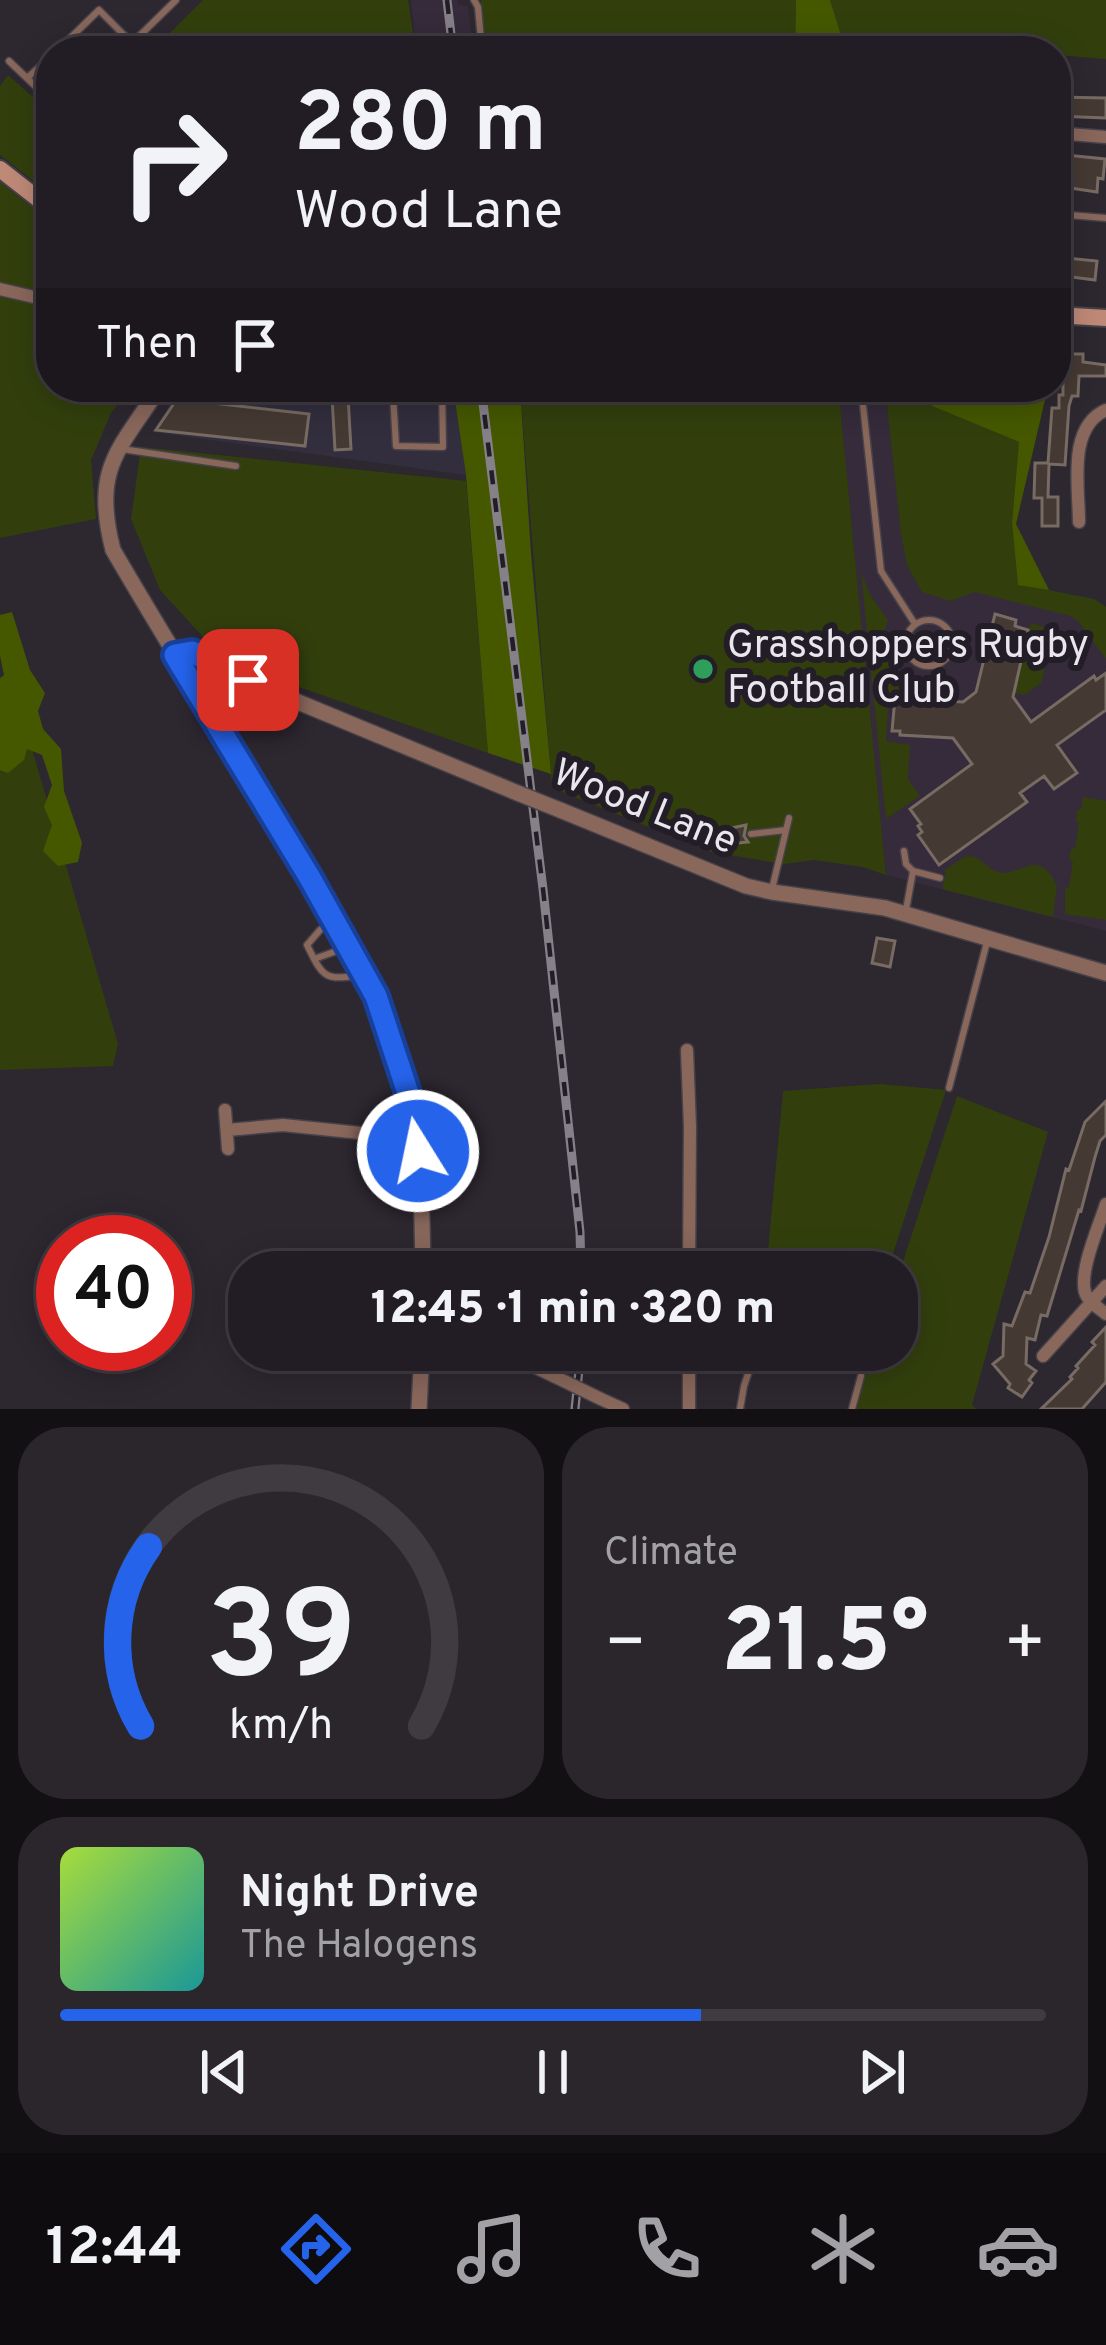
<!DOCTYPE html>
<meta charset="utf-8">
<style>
body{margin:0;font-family:Overpass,sans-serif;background:#2a262c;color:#f1f3f6;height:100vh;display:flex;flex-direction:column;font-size:45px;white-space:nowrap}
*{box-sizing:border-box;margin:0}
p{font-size:39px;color:#a2a2a6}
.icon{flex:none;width:66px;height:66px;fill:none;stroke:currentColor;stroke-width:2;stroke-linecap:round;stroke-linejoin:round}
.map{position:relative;height:1409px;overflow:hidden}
.sheet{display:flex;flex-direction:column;gap:18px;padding:18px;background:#131014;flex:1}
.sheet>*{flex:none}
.hud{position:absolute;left:36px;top:36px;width:1035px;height:366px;border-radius:48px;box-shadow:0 6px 30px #0003,0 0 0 3px #3f3b41;background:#221d24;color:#f1f3f6;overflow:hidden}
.speed{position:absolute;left:36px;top:1215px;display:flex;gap:24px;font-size:60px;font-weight:700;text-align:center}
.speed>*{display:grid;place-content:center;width:156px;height:156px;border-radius:50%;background:#221d24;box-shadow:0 6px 30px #0003,0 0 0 3px #3f3b41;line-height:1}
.speed .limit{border:18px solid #d22;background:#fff;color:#111}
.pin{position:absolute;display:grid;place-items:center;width:102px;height:102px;color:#fff;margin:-51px;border-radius:24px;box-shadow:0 6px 18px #0006}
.me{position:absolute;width:132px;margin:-66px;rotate:350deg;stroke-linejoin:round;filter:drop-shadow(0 0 9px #0008)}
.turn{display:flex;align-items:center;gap:42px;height:252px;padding:0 60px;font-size:54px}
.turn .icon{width:156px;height:156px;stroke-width:2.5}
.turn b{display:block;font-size:84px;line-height:102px}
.then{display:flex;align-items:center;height:114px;padding:0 60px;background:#0003;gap:24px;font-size:45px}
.big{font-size:90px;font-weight:800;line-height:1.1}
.sheet .card{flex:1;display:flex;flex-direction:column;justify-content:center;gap:18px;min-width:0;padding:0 42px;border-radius:48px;background:#2a262c}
.sheet .dial{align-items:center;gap:0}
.dial svg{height:312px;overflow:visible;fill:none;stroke:#3f3b41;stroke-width:7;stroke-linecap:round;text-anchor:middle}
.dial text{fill:#f1f3f6;stroke:none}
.song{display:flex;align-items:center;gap:36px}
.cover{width:144px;height:144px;border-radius:18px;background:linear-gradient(135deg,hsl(80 70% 55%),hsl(180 70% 35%))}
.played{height:12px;border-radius:6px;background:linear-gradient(90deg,#2563eb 65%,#3f3b41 65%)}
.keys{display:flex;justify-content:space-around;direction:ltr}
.heat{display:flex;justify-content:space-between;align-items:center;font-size:66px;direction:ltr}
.sheet .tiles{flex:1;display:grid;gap:18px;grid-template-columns:1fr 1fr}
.card:last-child{grid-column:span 2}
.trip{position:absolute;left:228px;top:1251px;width:690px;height:120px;border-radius:48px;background:#221d24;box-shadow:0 6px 30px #0003,0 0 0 3px #3f3b41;font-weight:800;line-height:120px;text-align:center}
.dock{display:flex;height:192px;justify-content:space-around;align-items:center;background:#0e0c0e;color:#a2a2a6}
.dock .icon{width:84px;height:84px}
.dock .on{color:#2563eb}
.dock b{font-size:54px;color:#f1f3f6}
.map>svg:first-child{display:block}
</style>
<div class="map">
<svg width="1106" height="1409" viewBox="0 0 1106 1409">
<rect width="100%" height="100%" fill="#2d2730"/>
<!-- built -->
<path fill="#352b3b" d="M411,0H457L458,5L468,6L473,51H416Z
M838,387H927L932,406L1019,442L1012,523L1018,584L1094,599L1106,607V931L886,875Z"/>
<!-- industrial -->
<path fill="#322e3e" d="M181,387H453L466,475L152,432Z"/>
<!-- green -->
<path fill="#323f0d" d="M203,0H408L416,51H152Z
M481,0H796L795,51H485Z
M830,0H1106V59L1056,55V51H1009L842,38Z
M8,75L51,113V195L0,155V86Z
M0,182L51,222V387H132L111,413L91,460L96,519L0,538Z
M520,387H854V392L839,395L886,875L863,867L814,860L784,864L711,852L552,788Z
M885,387H927L932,406L1019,442L1012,523L1018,584L1094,599L1106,607V659L1079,622L1071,616L975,592L950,601L922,592L907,565L901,534Z
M141,447L466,481L488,753L225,661L160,590L131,519Z
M861,571L869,593L888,620C874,653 889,679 923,689V694L889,693L886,741L910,745L908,779L920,796L886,819Z
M1031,623L1048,628L1052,640L1041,683L1024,695L1014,692Z
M13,684L118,1044L113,1066L0,1070V686Z
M1083,797L1106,801V920L1065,914V888L1069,887L1073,862L1069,860L1071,849L1075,848L1079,823L1076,821L1077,810H1081Z
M972,856C983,859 987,868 997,872C1020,879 1038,844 1057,886L1053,917L942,889L946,875L944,871L964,857Z
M880,1084L946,1090L887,1272H766L783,1091Z
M957,1096L1048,1132L972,1405L976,1409H854L874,1350H897V1280Z"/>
<!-- forest -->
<path fill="#455800" d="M796,0H830L842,38L838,51H795Z
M453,387H520L531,553L551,774L488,753L466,475Z
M927,387H1048L1016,524L1049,590L1018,585L1012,523L1019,442L932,406Z
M12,612L30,670L45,693L38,711L43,729L61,749L64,791L82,843L78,862L58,866L43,851L52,825L44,807L52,785L42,755L27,749L24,760L8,773L0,770V678L4,675L0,656V615Z"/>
<!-- building -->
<path fill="#453a33" stroke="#776b63" stroke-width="3" d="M1056,97L1106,98V118L1056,116Z
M1056,154L1105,159L1103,179L1098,178L1097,192L1070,188L1069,208L1056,207Z
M1056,257L1097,261L1095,280L1056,275Z
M1063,354H1083V362L1106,365V376H1079L1078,396H1072L1069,406L1065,465L1049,464L1048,497H1058V526H1042V498H1034L1035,463H1048L1052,408H1059V395H1063Z
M348,396L351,449L335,450L332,397Z
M177,399L309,414L305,446L156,430Z
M995,614L1016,620L1015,626L1028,630L1013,697L1031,722L1094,676L1096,680L1106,673V710L1057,745L1077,773L1054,789L1044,776L1020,793L1027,802L939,865L918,835L922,832L918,826L921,824L910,809L972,764L953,738L900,735V731H892L895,698L963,702L976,692Z
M746,825L744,836L748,842L728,844L715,841L717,831Z
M877,938L895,941L890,967L872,963Z
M1106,1101V1135L1100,1141L1095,1157L1081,1211L1079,1210L1047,1316L1041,1315L1035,1340L1027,1338L1026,1364L1036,1371L1029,1380L1032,1383L1022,1397L1008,1388L1010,1384L993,1364L1003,1356L1004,1324L1012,1326L1025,1292L1030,1293L1049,1237L1066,1169L1069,1170L1085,1122Z
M1106,1327V1382L1082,1409H1041L1072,1379L1070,1377L1078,1368L1076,1366L1095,1345L1092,1342Z"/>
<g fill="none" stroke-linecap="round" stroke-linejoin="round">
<!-- service casing -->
<g stroke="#47424a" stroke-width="9">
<path id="service" d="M474,0L478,7L482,51
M57,51L99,10L132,43
M124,51L176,0
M9,61L51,101
M27,78L51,57
M1056,214L1106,218
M266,387V389L306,396L338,387
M376,387L393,394L396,446L443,447L442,387
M861,387L881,571L915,624
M393,394L432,387
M122,449L236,466
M906 643a23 23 0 1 1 46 0a23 23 0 1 1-46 0Z
M751,834L786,830
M904,851L906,864L913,871L906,910
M913,871L940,878
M772,889L789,818
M332,922L320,930L307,945C323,977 324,981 360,975
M314,959L345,948
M949,1088L987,942
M740,1409L744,1386L756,1350
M852,1409L861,1376"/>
</g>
<!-- minor casing -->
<g stroke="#47424a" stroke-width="15">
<path id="minor" d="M1056,133L1106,137
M0,289L51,301
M1079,522C1079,487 1067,427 1106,410
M687,1050L690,1127L689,1272
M225,1110L228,1149
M227,1130L283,1125L370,1134L415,1126
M1106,1204C1099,1226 1079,1271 1085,1292C1088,1302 1099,1308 1106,1314
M499,1350L566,1382
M1043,1356L1106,1286
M601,1399L623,1409
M689,1409V1350"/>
</g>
<!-- tertiary casing -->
<g stroke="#47424a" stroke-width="18">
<path id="tertiary" d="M160,387C118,451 92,469 113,550C170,648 231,744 288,842C337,923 387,1005 409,1098C422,1156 422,1213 423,1272
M175,655L192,652L203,656L298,702L520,794
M560,810L746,886L772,892L885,908L1106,973
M419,1409L422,1350"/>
</g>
<!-- secondary casing -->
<g stroke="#47424a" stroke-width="20">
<path id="secondary" d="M0,169L51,209
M1056,315L1106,318"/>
</g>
<!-- service -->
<use href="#service" stroke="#89675b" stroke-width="6"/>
<!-- minor -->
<use href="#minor" stroke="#89675b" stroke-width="12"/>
<!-- tertiary -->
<use href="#tertiary" stroke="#89675b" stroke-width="15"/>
<!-- secondary -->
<use href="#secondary" stroke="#bf8977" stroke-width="16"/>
<!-- rail casing -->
<g stroke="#868189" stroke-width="9">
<path id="rail" d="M447,0L453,51
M481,387L543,889L580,1232L581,1272
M575,1409L581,1350"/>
</g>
<!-- rail -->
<use href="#rail" stroke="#231d27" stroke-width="4.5" stroke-dasharray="14" stroke-linecap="butt"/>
<!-- minor-bridge casing -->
<g stroke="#47424a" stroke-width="15" stroke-linecap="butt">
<path id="minor-bridge" d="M566,1382L601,1399"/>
</g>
<!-- tertiary-bridge casing -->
<g stroke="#47424a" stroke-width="18" stroke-linecap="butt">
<path id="tertiary-bridge" d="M520,794L560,810"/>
</g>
<!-- minor-bridge -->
<use href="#minor-bridge" stroke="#89675b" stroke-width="12"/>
<!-- tertiary-bridge -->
<use href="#tertiary-bridge" stroke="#89675b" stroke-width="15"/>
</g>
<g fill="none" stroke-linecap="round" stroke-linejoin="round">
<!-- route casing -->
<g stroke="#184099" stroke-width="30">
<path id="route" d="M248,680L192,652L175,655L310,878L376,996L408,1093L418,1151"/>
</g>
<!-- route -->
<use href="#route" stroke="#2563eb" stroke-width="21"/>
</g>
<!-- markers -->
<circle fill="#2e9e5b" stroke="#231d27" stroke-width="4.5" cx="703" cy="669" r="12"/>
<g text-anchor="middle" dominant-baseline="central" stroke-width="12" stroke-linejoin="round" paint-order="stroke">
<!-- poi labels -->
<g font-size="39" fill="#eae6ed" stroke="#231d27" text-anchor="start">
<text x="727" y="647">Grasshoppers Rugby<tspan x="727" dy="45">Football Club</tspan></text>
</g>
<!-- street labels -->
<g font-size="39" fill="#eae6ed" stroke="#231d27">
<text transform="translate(644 809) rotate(22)">Wood Lane</text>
</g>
</g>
</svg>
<div class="speed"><div class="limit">40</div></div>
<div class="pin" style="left:248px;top:680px;background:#d93025"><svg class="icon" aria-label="arrive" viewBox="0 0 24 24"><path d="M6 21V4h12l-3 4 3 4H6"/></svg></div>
<svg class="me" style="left:418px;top:1151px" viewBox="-20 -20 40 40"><circle r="17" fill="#2563eb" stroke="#fff" stroke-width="3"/><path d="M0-11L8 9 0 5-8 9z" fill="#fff"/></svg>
<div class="trip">12:45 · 1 min · 320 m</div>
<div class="hud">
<div class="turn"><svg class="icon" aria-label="right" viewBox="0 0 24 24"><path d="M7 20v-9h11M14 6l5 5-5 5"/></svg><div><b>280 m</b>Wood Lane</div></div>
<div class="then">Then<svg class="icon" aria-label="arrive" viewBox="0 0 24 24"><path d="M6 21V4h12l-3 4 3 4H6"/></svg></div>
</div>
</div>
<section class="sheet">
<div class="tiles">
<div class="card dial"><svg viewBox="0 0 100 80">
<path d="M14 69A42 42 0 1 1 86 69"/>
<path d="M14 69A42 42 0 0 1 16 23" stroke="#2563eb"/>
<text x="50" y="56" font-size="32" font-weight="700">39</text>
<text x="50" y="72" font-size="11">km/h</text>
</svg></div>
<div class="card"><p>Climate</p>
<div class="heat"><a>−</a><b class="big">21.5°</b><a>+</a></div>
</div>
<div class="card">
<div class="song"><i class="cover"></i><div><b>Night Drive</b><p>The Halogens</p></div></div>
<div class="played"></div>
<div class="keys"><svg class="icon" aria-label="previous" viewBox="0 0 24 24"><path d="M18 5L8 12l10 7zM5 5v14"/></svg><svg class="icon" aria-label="pause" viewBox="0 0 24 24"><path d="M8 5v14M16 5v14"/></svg><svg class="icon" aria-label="next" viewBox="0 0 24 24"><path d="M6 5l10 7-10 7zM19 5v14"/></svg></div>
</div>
</div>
</section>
<nav class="dock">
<b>12:44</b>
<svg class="icon on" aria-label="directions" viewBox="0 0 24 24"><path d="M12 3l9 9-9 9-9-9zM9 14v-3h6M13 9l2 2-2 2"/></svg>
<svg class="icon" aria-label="music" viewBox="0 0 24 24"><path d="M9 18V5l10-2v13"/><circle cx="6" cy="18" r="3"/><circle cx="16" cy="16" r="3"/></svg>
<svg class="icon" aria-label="phone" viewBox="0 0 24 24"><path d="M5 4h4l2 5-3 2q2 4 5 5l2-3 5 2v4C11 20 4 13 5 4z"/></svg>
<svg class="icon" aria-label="climate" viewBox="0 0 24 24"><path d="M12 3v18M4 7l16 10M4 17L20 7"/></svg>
<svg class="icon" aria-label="car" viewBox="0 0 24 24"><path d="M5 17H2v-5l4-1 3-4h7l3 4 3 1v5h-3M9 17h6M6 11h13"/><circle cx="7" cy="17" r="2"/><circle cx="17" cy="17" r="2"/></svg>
</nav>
